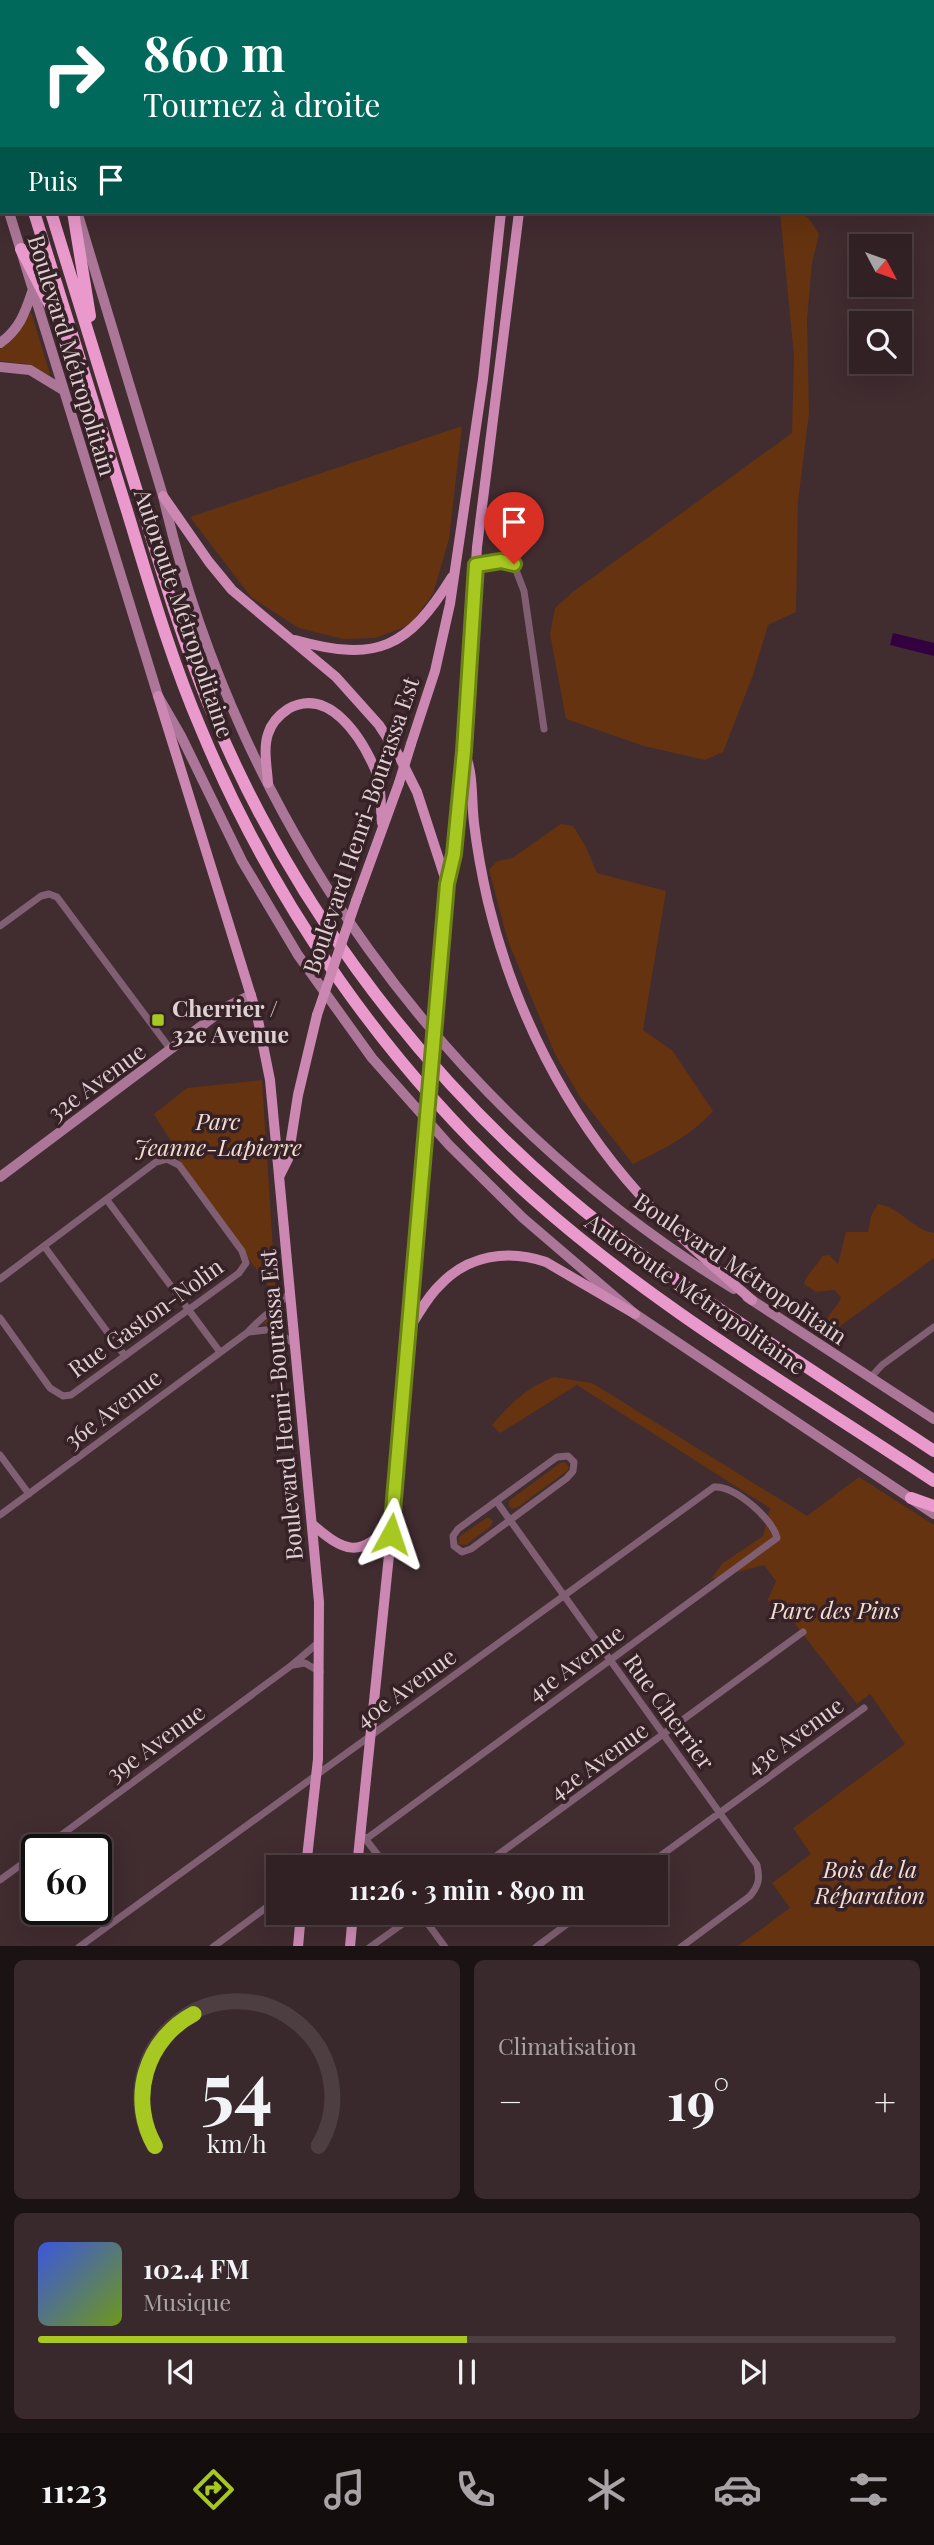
<!DOCTYPE html>
<html lang="fr">
<meta charset="utf-8">
<style>
body{margin:0;font-family:"Playfair Display",serif;background:#39292c;color:#f1f3f6;height:100vh;display:flex;flex-direction:column;font-size:26px;white-space:nowrap}
*{box-sizing:border-box;margin:0}
p{font-size:23px;color:#a8a3a6}
.icon{flex:none;width:38px;height:38px;fill:none;stroke:currentColor;stroke-width:2;stroke-linecap:round;stroke-linejoin:round}
.map{position:relative;height:1946px;overflow:hidden}
.drawer{display:flex;flex-direction:column;gap:14px;padding:14px;background:#1b1214;flex:1}
.drawer>*{flex:none}
.guide{position:absolute;left:0px;top:0px;width:934px;height:214px;box-shadow:0 7px 28px #0002,0 0 0 2px #4c3e41;background:#00695c;color:#fff;overflow:hidden}
.needle{width:46px;rotate:131deg}
.buttons{position:absolute;left:849px;top:234px;display:grid;gap:14px}
.buttons a{display:grid;place-items:center;width:63px;height:63px;border-radius:0px;background:#312124;box-shadow:0 7px 28px #0002,0 0 0 2px #4c3e41;font-size:35px}
.speed{position:absolute;left:21px;top:1834px;display:flex;gap:14px;font-size:35px;font-weight:700;text-align:center}
.speed>*{display:grid;place-content:center;width:91px;height:91px;border-radius:50%;background:#312124;box-shadow:0 7px 28px #0002,0 0 0 2px #4c3e41;line-height:1}
.speed .limit{border:4px solid #111;border-radius:10px;background:#fff;color:#111}
.pin{position:absolute;display:grid;place-items:center;width:60px;height:60px;color:#fff;margin:-72px -30px;border-radius:50% 50% 50% 0;rotate:-45deg;box-shadow:0 0 7px #0007}
.pin .icon{rotate:45deg}
.me{position:absolute;width:77px;margin:-38px;rotate:5deg;stroke-linejoin:round;filter:drop-shadow(0 0 5px #0008)}
.turn{display:flex;align-items:center;gap:24px;height:147px;padding:0 28px;font-size:32px}
.turn .icon{width:91px;height:91px;stroke-width:2.5}
.turn b{display:block;font-size:49px;line-height:60px}
.then{display:flex;align-items:center;height:66px;padding:0 28px;background:#0003;gap:14px;font-size:26px}
.big{font-size:52px;font-weight:700;line-height:1.1}
.drawer .tile{flex:1;display:flex;flex-direction:column;justify-content:center;gap:10px;min-width:0;padding:0 24px;border-radius:10px;background:#39292c}
.drawer .dial{align-items:center;gap:0}
.dial svg{height:182px;overflow:visible;fill:none;stroke:#4c3e41;stroke-width:7;stroke-linecap:round;text-anchor:middle}
.dial text{fill:#f1f3f6;stroke:none}
.song{display:flex;align-items:center;gap:21px}
.cover{width:84px;height:84px;border-radius:10px;background:linear-gradient(135deg,hsl(230 70% 55%),hsl(80 70% 35%))}
.played{height:7px;border-radius:4px;background:linear-gradient(90deg,#a6c820 50%,#4c3e41 50%)}
.keys{display:flex;justify-content:space-around;direction:ltr}
.heat{display:flex;justify-content:space-between;align-items:center;font-size:38px;direction:ltr}
.drawer .tiles{flex:1;display:grid;gap:14px;grid-template-columns:1fr 1fr}
.tile:last-child{grid-column:span 2}
.trip{position:absolute;left:266px;top:1855px;width:402px;height:70px;border-radius:0px;background:#312124;box-shadow:0 7px 28px #0002,0 0 0 2px #4c3e41;font-weight:700;line-height:70px;text-align:center}
.tabs{display:flex;height:112px;justify-content:space-around;align-items:center;background:#140d0e;color:#a8a3a6}
.tabs .icon{width:49px;height:49px}
.tabs .selected{color:#a6c820}
.tabs b{font-size:32px;color:#f1f3f6}
.map>svg:first-child{display:block}
</style>
<div class="map">
<svg width="934" height="1947" viewBox="0 0 934 1947">
<rect width="100%" height="100%" fill="#412c30"/>
<!-- green -->
<path fill="#653310" d="M780,212H801L810,220L819,234L812,263L807,320L809,413L798,502L796,612L768,625L753,675L723,752L705,760L644,746L566,719L550,634L555,608L574,591L792,433L794,356Z
M31,312L50,374L49,375L27,364L0,361V349L17,335Z
M462,426L449,539L433,594L410,625L375,638L343,639L299,628L251,597L190,517Z
M561,824L573,826L585,845L597,873L666,891L643,1030L672,1050L713,1111C692,1135 662,1150 633,1164L580,1097L555,1054L508,941L489,870L497,861L512,858Z
M262,1080L276,1297L175,1155L172,1143L154,1114L187,1088Z
M878,1204C900,1207 913,1230 934,1233V1258L832,1332L826,1322C829,1311 839,1307 841,1297L834,1290L816,1292L804,1284C806,1274 817,1267 822,1256L829,1255L838,1264L846,1232H868L871,1216Z
M283,1307L285,1330L279,1326L262,1324Z
M554,1377L592,1383L807,1516L859,1477L934,1525V1946H738L790,1908L772,1883L811,1854L793,1828L905,1744L870,1694L857,1704L778,1602L767,1601L776,1581L764,1565L711,1579L723,1563L763,1536L770,1508L577,1385L500,1433L492,1425C511,1403 527,1387 554,1377Z
M565,1462L569,1467L567,1471L518,1507L512,1509L509,1506V1501L514,1497L560,1463Z
M488,1517L493,1521L491,1526L466,1545L458,1544L460,1536Z"/>
<!-- water -->
<path fill="#330040" d="M893,633L934,643V656L890,645Z"/>
<g fill="none" stroke-linecap="round" stroke-linejoin="round">
<!-- street -->
<path stroke="#805f73" stroke-width="7" d="M717,0L724,2
M933,49H934
M483,507L509,552L524,591L544,729
M476,565L501,561L514,564
M0,926L41,896L49,894L57,897L171,1050
M107,1200L220,1352
M44,1246L125,1356
M0,1279L156,1162L167,1159L179,1165L242,1251L246,1263L239,1273L71,1395L63,1396L50,1388L0,1318
M249,1332L274,1329L294,1344
M871,1377L882,1365L934,1327
M0,1455L29,1494
M568,1456L574,1462L573,1471L567,1478L471,1549L462,1552L454,1546L453,1536L458,1529L557,1457Z
M497,1502L757,1865C760,1879 759,1885 750,1896L681,1947
M0,1515L248,1332C261,1317 278,1307 290,1292
M293,1665L305,1663L320,1672
M364,1837L387,1867
M41,1850L292,1665L319,1642
M481,1867L803,1632
M645,1867L864,1708
M0,1880L37,1853
M420,1913L445,1947
M79,1947L714,1487C734,1485 773,1519 777,1538L366,1839
M213,1947L278,1899
M370,1947L418,1913
M536,1947L582,1913"/>
<!-- secondary -->
<path stroke="#ab7697" stroke-width="10" d="M10,0L11,2
M0,182L2,188
M9,212L158,696L181,736L242,861L298,955L372,1058L449,1145L523,1218L635,1314L934,1514
M79,218L163,496C238,824 448,1115 734,1289
M0,343C19,330 25,313 32,292
M0,367L30,370L63,390
M0,1177L228,1006L251,995
M747,1297L934,1419"/>
<!-- primary -->
<path stroke="#cc88b3" stroke-width="10" d="M524,2V0
M543,2V0
M163,496L209,562L232,590L336,677L379,725L399,756L417,792L447,884
M295,640C377,663 408,648 452,577
M158,696L257,1015L270,1080L319,1602L318,1759L306,1867
M411,744L435,671L450,604L483,379L501,212
M464,751C474,774 471,798 474,823C477,849 482,876 488,902C514,1010 565,1112 640,1195C674,1233 713,1266 752,1300
M268,783C267,767 263,749 268,734C271,724 279,715 288,709C329,686 361,737 375,769C382,786 380,804 382,823
M356,901L399,783
M438,1012L447,884L454,854L464,751L477,547L519,212
M279,1177L288,1159L298,1095L317,1015
M411,1325C420,1312 428,1296 440,1285C468,1255 508,1249 546,1262L635,1314
M312,1524C344,1552 360,1559 391,1524
M357,1867L389,1555L426,1148
M298,1947L301,1913
M350,1947L353,1913"/>
<!-- highway -->
<path stroke="#ea99cc" stroke-width="12" d="M0,47L2,53
M0,103L2,108
M34,212C65,312 96,413 128,514C150,586 171,659 201,729C274,905 388,1068 530,1196C653,1306 797,1390 934,1481
M51,212C79,303 107,394 135,485C158,558 179,632 208,703C285,891 409,1061 563,1193C623,1245 689,1289 755,1333C815,1372 874,1412 934,1451
M73,212L90,316
M21,249L66,336
M911,1498L934,1506"/>
<!-- primary-bridge -->
<path stroke="#cc88b3" stroke-width="10" d="M399,783L411,744
M317,1015L356,901
M426,1148L438,1012"/>
</g>
<g fill="none" stroke-linecap="round" stroke-linejoin="round">
<!-- route casing -->
<g stroke="#6c8215" stroke-width="18">
<path id="route" d="M391,1534L447,884L454,854L464,751L476,565L501,561L514,564"/>
</g>
<!-- route -->
<use href="#route" stroke="#a6c820" stroke-width="12"/>
</g>
<!-- markers -->
<rect fill="#a6c820" stroke="#362226" stroke-width="2.5" x="151" y="1013" width="14" height="14" rx="3.5"/>
<g text-anchor="middle" dominant-baseline="central" stroke-width="7" stroke-linejoin="round" paint-order="stroke">
<!-- street labels -->
<g font-size="23" fill="#ded0d3" stroke="#362226">
<text transform="translate(73 355) rotate(73)">Boulevard Métropolitain</text>
<text transform="translate(185 613) rotate(71)">Autoroute Métropolitaine</text>
<text transform="translate(360 825) rotate(-71)">Boulevard Henri-Bourassa Est</text>
<text transform="translate(96 1081) rotate(-36)">32e Avenue</text>
<text transform="translate(741 1268) rotate(34)">Boulevard Métropolitain</text>
<text transform="translate(696 1293) rotate(35)">Autoroute Métropolitaine</text>
<text transform="translate(145 1317) rotate(-36)">Rue Gaston-Nolin</text>
<text transform="translate(280 1405) rotate(-95)">Boulevard Henri-Bourassa Est</text>
<text transform="translate(112 1408) rotate(-37)">36e Avenue</text>
<text transform="translate(575 1662) rotate(-36)">41e Avenue</text>
<text transform="translate(405 1687) rotate(-36)">40e Avenue</text>
<text transform="translate(670 1711) rotate(54)">Rue Cherrier</text>
<text transform="translate(794 1735) rotate(-36)">43e Avenue</text>
<text transform="translate(155 1742) rotate(-36)">39e Avenue</text>
<text transform="translate(598 1760) rotate(-36)">42e Avenue</text>
</g>
<!-- poi labels -->
<g font-size="23" font-weight="bold" fill="#ded0d3" stroke="#362226" text-anchor="start">
<text x="172" y="1007">Cherrier /<tspan x="172" dy="26">32e Avenue</tspan></text>
</g>
<!-- park labels -->
<g font-size="23" font-style="italic" fill="#f4dfd2" stroke="#362226">
<text x="218" y="1120">Parc<tspan x="218" dy="26">Jeanne-Lapierre</tspan></text>
<text x="835" y="1609">Parc des Pins</text>
<text x="870" y="1868">Bois de la<tspan x="870" dy="26">Réparation</tspan></text>
</g>
</g>
</svg>
<div class="buttons">
<a><svg class="needle" viewBox="-14 -14 28 28"><path d="M0-13l5 13h-10z" fill="#e53935"/><path d="M0 13l5-13h-10z" fill="#a8a3a6"/></svg></a>
<a><svg class="icon" aria-label="search" viewBox="0 0 24 24"><circle cx="10" cy="10" r="6"/><path d="M15 15l6 6"/></svg></a>
</div>
<div class="speed"><div class="limit">60</div></div>
<div class="pin" style="left:514px;top:564px;background:#d93025"><svg class="icon" aria-label="arrive" viewBox="0 0 24 24"><path d="M6 21V4h12l-3 4 3 4H6"/></svg></div>
<svg class="me" style="left:391px;top:1534px" viewBox="-20 -20 40 40"><path d="M0-17L14 15 0 8-14 15z" fill="#a6c820" stroke="#fff" stroke-width="4"/></svg>
<div class="trip">11:26 · 3 min · 890 m</div>
<div class="guide">
<div class="turn"><svg class="icon" aria-label="right" viewBox="0 0 24 24"><path d="M7 20v-9h11M14 6l5 5-5 5"/></svg><div><b>860 m</b>Tournez à droite</div></div>
<div class="then">Puis<svg class="icon" aria-label="arrive" viewBox="0 0 24 24"><path d="M6 21V4h12l-3 4 3 4H6"/></svg></div>
</div>
</div>
<section class="drawer">
<div class="tiles">
<div class="tile dial"><svg viewBox="0 0 100 80">
<path d="M14 69A42 42 0 1 1 86 69"/>
<path d="M14 69A42 42 0 0 1 31 11" stroke="#a6c820"/>
<text x="50" y="56" font-size="32" font-weight="700">54</text>
<text x="50" y="72" font-size="11">km/h</text>
</svg></div>
<div class="tile"><p>Climatisation</p>
<div class="heat"><a>−</a><b class="big">19°</b><a>+</a></div>
</div>
<div class="tile">
<div class="song"><i class="cover"></i><div><b>102.4 FM</b><p>Musique</p></div></div>
<div class="played"></div>
<div class="keys"><svg class="icon" aria-label="previous" viewBox="0 0 24 24"><path d="M18 5L8 12l10 7zM5 5v14"/></svg><svg class="icon" aria-label="pause" viewBox="0 0 24 24"><path d="M8 5v14M16 5v14"/></svg><svg class="icon" aria-label="next" viewBox="0 0 24 24"><path d="M6 5l10 7-10 7zM19 5v14"/></svg></div>
</div>
</div>
</section>
<nav class="tabs">
<b>11:23</b>
<svg class="icon selected" aria-label="directions" viewBox="0 0 24 24"><path d="M12 3l9 9-9 9-9-9zM9 14v-3h6M13 9l2 2-2 2"/></svg>
<svg class="icon" aria-label="music" viewBox="0 0 24 24"><path d="M9 18V5l10-2v13"/><circle cx="6" cy="18" r="3"/><circle cx="16" cy="16" r="3"/></svg>
<svg class="icon" aria-label="phone" viewBox="0 0 24 24"><path d="M5 4h4l2 5-3 2q2 4 5 5l2-3 5 2v4C11 20 4 13 5 4z"/></svg>
<svg class="icon" aria-label="climate" viewBox="0 0 24 24"><path d="M12 3v18M4 7l16 10M4 17L20 7"/></svg>
<svg class="icon" aria-label="car" viewBox="0 0 24 24"><path d="M5 17H2v-5l4-1 3-4h7l3 4 3 1v5h-3M9 17h6M6 11h13"/><circle cx="7" cy="17" r="2"/><circle cx="17" cy="17" r="2"/></svg>
<svg class="icon" aria-label="filters" viewBox="0 0 24 24"><path d="M4 7h16M4 17h16"/><circle cx="9" cy="7" r="2"/><circle cx="15" cy="17" r="2"/></svg>
</nav>
